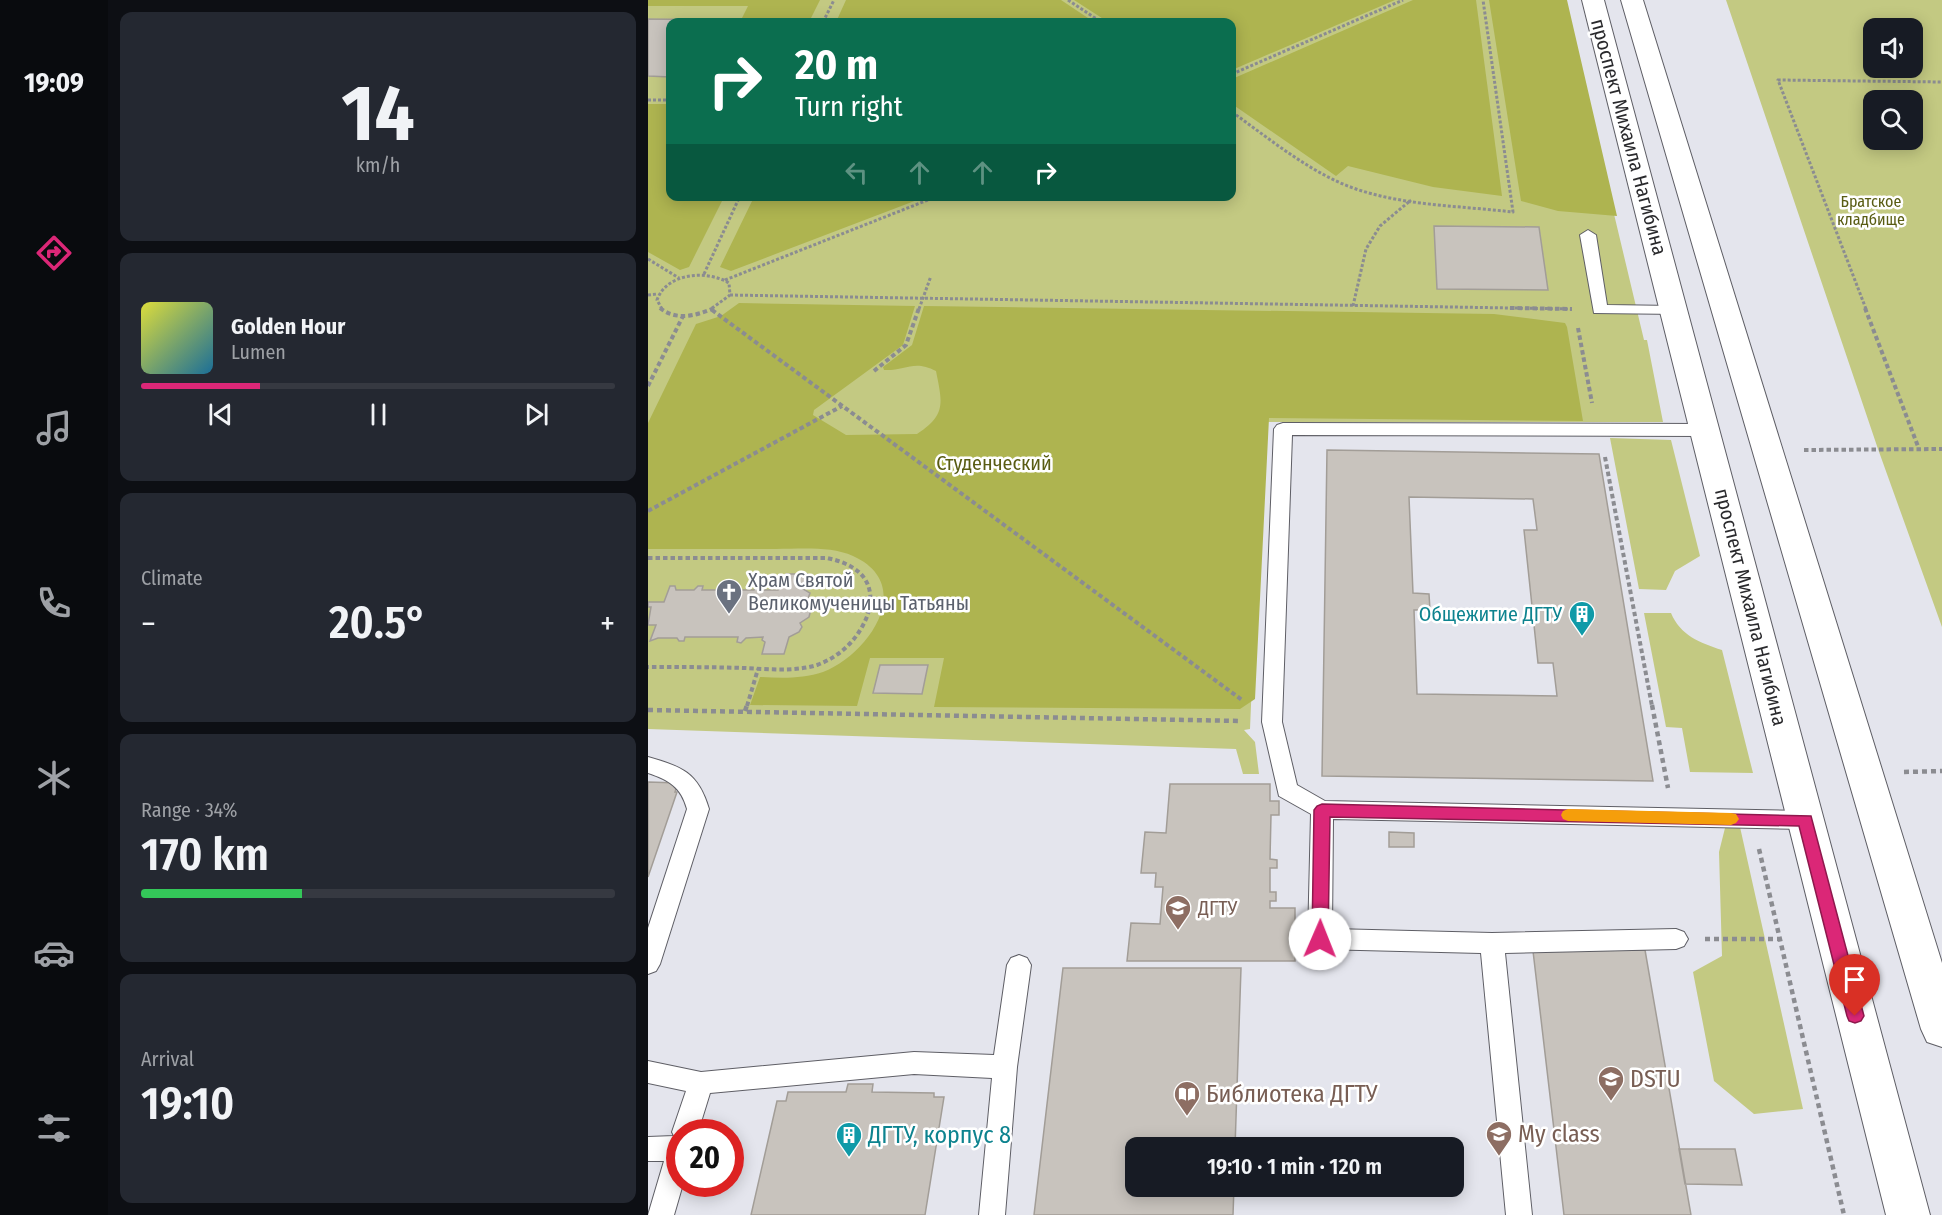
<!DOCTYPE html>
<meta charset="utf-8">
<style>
body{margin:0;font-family:"Fira Sans Condensed",sans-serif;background:#242831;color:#f1f3f6;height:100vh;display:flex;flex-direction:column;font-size:22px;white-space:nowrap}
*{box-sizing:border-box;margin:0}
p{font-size:20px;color:#9ea1a6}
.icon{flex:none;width:33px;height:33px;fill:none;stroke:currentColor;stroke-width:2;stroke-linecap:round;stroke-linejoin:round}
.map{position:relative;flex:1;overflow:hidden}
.drawer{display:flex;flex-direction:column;gap:12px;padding:12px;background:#0d0f14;width:540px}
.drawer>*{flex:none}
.top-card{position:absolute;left:18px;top:18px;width:570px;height:183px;border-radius:12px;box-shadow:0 3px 15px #0003;background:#0b6e4f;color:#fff;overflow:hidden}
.fabs{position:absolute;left:1215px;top:18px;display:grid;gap:12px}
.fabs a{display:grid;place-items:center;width:60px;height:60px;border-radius:12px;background:#171b24;box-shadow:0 3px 15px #0003;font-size:30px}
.speed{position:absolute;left:18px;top:1119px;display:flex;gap:12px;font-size:30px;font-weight:700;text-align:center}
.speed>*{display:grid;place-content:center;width:78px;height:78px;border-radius:50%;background:#171b24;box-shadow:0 3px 15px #0003;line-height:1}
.speed .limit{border:9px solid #d22;background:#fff;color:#111}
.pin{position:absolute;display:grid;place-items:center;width:51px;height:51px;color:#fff;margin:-62px -26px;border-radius:50% 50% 50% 0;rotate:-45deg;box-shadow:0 0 6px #0007}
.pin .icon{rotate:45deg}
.me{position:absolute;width:66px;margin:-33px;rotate:1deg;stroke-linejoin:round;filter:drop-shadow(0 0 4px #0008)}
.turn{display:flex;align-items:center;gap:21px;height:126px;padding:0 30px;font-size:27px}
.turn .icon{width:78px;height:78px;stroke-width:2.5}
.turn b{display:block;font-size:42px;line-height:51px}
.lanes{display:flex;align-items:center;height:57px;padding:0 30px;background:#0003;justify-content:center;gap:30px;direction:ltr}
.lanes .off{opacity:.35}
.big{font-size:45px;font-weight:600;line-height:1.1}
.drawer .widget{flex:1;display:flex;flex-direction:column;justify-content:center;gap:9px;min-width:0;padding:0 21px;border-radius:12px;background:#242831}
.drawer .dial{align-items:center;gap:0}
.dial b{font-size:78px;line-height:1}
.song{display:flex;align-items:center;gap:18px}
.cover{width:72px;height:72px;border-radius:9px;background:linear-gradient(135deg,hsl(60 70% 55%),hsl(200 70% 35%))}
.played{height:6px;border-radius:3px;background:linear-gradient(90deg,#db2777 25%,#363941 25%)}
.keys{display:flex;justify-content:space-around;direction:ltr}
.heat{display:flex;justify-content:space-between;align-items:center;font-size:33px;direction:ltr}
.charge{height:9px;border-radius:4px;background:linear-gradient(90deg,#34c759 34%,#363941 0)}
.trip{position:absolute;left:477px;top:1137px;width:339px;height:60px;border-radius:12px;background:#171b24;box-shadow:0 3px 15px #0003;font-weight:600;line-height:60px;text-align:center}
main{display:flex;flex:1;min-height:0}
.dock{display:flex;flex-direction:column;width:108px;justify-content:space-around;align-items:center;background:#090b0e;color:#9ea1a6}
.dock .icon{width:42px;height:42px}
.dock .active{color:#db2777}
.dock b{font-size:27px;color:#f1f3f6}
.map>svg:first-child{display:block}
</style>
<main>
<nav class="dock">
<b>19:09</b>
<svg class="icon active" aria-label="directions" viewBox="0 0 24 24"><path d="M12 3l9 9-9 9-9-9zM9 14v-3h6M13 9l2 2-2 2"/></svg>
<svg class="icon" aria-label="music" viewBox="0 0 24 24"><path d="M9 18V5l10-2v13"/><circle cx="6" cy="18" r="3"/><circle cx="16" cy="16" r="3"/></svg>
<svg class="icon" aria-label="phone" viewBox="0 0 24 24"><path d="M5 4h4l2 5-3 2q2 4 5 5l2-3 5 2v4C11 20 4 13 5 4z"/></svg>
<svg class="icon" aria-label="climate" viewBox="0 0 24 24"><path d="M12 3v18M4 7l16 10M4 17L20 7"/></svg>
<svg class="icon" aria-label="car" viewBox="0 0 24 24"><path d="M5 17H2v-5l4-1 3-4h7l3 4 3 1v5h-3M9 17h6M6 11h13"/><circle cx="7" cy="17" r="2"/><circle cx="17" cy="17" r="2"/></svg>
<svg class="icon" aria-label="filters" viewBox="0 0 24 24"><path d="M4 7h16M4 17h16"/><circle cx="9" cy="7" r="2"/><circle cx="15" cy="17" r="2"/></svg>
</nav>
<section class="drawer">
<div class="widget dial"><b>14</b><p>km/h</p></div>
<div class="widget">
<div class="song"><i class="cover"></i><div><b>Golden Hour</b><p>Lumen</p></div></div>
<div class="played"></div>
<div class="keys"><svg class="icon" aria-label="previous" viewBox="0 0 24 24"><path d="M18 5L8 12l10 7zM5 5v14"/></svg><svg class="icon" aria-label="pause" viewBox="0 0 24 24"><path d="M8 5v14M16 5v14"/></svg><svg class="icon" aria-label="next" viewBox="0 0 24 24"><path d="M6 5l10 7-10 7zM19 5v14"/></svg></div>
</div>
<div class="widget"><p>Climate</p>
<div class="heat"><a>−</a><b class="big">20.5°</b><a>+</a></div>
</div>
<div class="widget"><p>Range · 34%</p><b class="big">170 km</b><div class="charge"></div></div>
<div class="widget"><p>Arrival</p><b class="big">19:10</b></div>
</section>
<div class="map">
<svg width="1294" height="1215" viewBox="0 0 1294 1215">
<rect width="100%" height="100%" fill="#e4e5ed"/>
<!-- green -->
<path fill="#c3c982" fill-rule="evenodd" d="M0,0H915L996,340H999L1015,422H615L602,729L596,730L607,742L611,774H595L588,749L0,729ZM22,22H584V196H22Z
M1078,0H1294V627L1230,449ZM1264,28V68H1226V28ZM1226,100H1264V140H1226Z
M962,438L1023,440L1052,556L1027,571L1018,590L991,589Z
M996,613H1023C1032,635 1052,643 1074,650L1105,773L1042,772L1034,728L1018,727Z
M1092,827L1155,1109L1106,1114L1066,1081L1045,972L1074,956L1071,852L1077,828Z"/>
<!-- forest -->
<path fill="#aeb450" d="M0,0H172L161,22H92L100,6H0Z
M198,0H413L446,22H188Z
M426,0H747L584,70V22H460Z
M765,0H828L854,196L785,187L700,166L688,176L584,104V79Z
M841,0H919L969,216L910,211L873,201Z
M0,104H22V196L76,197L41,267L32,270L0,252Z
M106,197V196L277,197L83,271L72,267Z
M91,303L267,306L255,345L166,410L165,415L198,435L269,434C299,415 294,402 288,371C266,359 257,371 236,370L235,367L264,345L276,306L846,314L917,323L919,327L935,421L621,418L607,699L592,709L286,707L296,658H222L209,706L102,705L112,677C132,678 155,679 175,672C220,655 269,585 205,556C183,546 152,549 128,549C85,549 43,549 0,549V423L48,324L73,316Z"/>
<!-- building -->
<path fill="#c8c3bd" stroke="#a29d97" stroke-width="1.5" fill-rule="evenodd" d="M0,19L86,20L85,22H22V77L0,76Z
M786,226L891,227L900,290L789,289Z
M679,450L951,454L1005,781L674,776ZM761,497L885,499L889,530H876L890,663H905L909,696L769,694L766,610H782L781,594L765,593Z
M138,574H159L155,589L162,593L159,602L163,609L161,617L152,623L154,627L151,632L141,637L136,654H114L117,642L114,640L115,637L98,638L93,643L89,642L90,637H37L36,641H31L29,638H10L2,641L8,625H0L3,607H0V602H16L22,586H27L28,590H46L50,586H55L54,590H106L108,585L114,587V590H130L135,585Z
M232,665H280L274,694L225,693Z
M0,782L30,783L27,792H29L0,877Z
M522,784H622V801H631V815H623L622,859L629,860V868H622V892H628V901H622V908H647V961H479L483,923L512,924L515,887H507L508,873H493L497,832L518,833Z
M741,832L766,833V847H741Z
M997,950L1043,1215H916L885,951Z
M415,968H593L587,1148H488V1186H586L585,1215H386Z
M200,1084H225L224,1092L286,1093V1097H296L277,1215H103L129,1101H138L140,1092H198Z
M1031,1149H1087L1094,1185L1037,1184Z"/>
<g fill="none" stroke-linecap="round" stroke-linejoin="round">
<!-- service casing -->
<g stroke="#5e5e65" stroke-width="2">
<path id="service" d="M940,230L948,235L959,305L1026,306L1032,308L1034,311L1032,314L946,313L932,235Z
M635,423L1058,424L1064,426L1067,430L1064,434L1058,436L644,435L634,722L649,785L677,801L1157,811L1165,814L1168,820L1165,826L1157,829L685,819L684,929L844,933L1028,929L1036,932L1040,939L1036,946L1028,949L857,953L884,1215H858L833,953L672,949L664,946L660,939L663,814L631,796L614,722L626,429L629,425Z
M0,757C34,767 50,772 61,809L12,964L8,971L0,974V928L39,809C33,787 21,780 0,773Z
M371,955L379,958L383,965L369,1067L357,1215H331L344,1078L266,1074L62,1093L50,1132H32V1184H35L26,1215H0L16,1161H0V1137L26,1136L24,1132L38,1091L0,1083V1061L53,1072L266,1052L346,1055L359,965L363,958Z"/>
</g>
<!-- primary casing -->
<g stroke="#5e5e65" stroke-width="2">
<path id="primary" d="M934,0H956L1282,1215H1238Z
M973,0H995L1294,963V1047L1279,1042L1273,1029Z"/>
</g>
<!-- path-far2 -->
<path stroke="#8b8c91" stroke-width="3" stroke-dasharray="3 2" stroke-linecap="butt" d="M420,0L453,22
M175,22L186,0
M584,74L755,0
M0,100H22
M584,112C616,135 648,161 684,179C738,206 806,205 865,212L835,0
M0,259L31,278
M56,274L92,196
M77,280L290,196
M0,295L9,294
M82,295L924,309
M705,306L718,249L732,226L763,200
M14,309L9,300C19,272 60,270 81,283L82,295L63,309
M271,309L283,276
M1218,309L1130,80L1294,82"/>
<!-- path-far1 -->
<path stroke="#8b8c91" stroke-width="4" stroke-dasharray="4.5 3" stroke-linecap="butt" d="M12,308C28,321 48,316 66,308
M862,308L924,309
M1217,308L1271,449
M64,310L594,700
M930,328L944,403
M226,371L258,345L271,308
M0,386L35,316
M1156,450L1294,449
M957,457L1004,706
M0,511L194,406
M0,558H179C198,562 219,571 222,593C224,605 220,616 214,627C204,645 188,658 169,665C146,672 120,669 96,668C64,667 32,667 0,667
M99,706L110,669"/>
<!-- path -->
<path stroke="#8b8c91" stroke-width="4.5" stroke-dasharray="5 4" stroke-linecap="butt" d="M1004,705L1020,788
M0,710L593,721
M97,711L99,705
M1256,772L1294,771
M1111,849L1196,1215
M1057,939H1132"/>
<!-- service -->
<use href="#service" fill="#fff" fill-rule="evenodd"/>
<!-- primary -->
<use href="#primary" fill="#fff" fill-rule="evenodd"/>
</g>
<!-- route -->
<path fill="#db2777" stroke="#8e194d" stroke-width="1.5" d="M674,804L1163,816L1216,1016L1213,1021L1207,1023L1201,1021L1199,1016L1151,826L682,817L680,939L678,944L672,946L667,944L664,939L666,810L669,806Z"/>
<!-- slow -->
<path fill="#f59e0b" d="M920,809L1083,813L1088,814L1091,819L1088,823L1083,825L920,821L915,819L913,815L915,811Z"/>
<!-- icons -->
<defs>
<g id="church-pin" transform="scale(1.35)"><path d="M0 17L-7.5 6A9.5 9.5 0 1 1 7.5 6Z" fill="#6b7280" stroke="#fff"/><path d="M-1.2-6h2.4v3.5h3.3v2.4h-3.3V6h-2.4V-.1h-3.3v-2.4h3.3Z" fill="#fff"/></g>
<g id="building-pin" transform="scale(1.35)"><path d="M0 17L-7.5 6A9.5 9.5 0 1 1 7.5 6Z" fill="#0f9aa8" stroke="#fff"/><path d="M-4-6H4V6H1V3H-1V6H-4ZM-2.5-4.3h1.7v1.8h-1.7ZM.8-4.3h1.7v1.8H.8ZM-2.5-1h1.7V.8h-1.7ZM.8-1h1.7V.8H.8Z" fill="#fff"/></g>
<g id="university-pin" transform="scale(1.35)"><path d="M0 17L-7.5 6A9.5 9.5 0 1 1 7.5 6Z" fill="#8d6e63" stroke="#fff"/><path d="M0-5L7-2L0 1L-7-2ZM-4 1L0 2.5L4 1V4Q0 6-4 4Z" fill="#fff"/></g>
<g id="library-pin" transform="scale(1.35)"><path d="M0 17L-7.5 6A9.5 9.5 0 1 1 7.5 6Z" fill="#8d6e63" stroke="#fff"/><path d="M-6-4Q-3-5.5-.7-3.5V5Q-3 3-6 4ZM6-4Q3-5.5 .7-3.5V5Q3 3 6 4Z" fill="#fff"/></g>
<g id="school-pin" transform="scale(1.35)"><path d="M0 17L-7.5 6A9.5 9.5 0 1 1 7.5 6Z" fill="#8d6e63" stroke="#fff"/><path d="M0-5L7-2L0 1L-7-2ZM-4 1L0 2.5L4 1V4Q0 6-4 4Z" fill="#fff"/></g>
</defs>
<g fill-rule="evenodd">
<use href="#church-pin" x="81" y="592"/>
<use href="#building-pin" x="934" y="614"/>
<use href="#university-pin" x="530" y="908"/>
<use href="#university-pin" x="963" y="1079"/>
<use href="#library-pin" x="539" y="1094"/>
<use href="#school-pin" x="851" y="1134"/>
<use href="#building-pin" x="201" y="1135"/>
</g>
<g text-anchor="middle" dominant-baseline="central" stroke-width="5" stroke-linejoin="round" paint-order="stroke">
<!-- far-park labels -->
<g font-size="16" fill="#595c13" stroke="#fff">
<text x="1223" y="201">Братское<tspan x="1223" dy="18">кладбище</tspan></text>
</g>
<!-- street labels -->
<g font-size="20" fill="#2a2a2d" stroke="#fff">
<text transform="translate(981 137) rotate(75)">проспект Михаила Нагибина</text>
<text transform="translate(1103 607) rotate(76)">проспект Михаила Нагибина</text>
</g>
<!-- park labels -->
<g font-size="20" fill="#595c13" stroke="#fff">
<text x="346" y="463">Студенческий</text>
</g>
<!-- worship labels -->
<g font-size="20" fill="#5b616d" stroke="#fff" text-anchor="start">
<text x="100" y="580">Храм Святой<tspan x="100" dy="23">Великомученицы Татьяны</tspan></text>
</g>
<!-- culture labels -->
<g font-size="20" fill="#0d838f" stroke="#fff" text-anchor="end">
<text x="914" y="614">Общежитие ДГТУ</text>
</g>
<!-- education labels -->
<g font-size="20" fill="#785e54" stroke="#fff" text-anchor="start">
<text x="550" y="908">ДГТУ</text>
</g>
<!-- near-education labels -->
<g font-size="24" fill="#785e54" stroke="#fff" text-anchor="start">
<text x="982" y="1079">DSTU</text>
<text x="558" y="1094">Библиотека ДГТУ</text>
<text x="870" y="1134">My class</text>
</g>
<!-- near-culture labels -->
<g font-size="24" fill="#0d838f" stroke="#fff" text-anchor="start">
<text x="220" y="1135">ДГТУ, корпус 8</text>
</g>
</g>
</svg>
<div class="fabs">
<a><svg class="icon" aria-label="sound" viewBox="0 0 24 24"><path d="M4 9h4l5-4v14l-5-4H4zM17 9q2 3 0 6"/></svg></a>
<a><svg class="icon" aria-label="search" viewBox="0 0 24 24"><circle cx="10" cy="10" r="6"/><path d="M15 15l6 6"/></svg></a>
</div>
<div class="speed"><div class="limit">20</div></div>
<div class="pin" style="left:1207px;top:1016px;background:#d93025"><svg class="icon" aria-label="arrive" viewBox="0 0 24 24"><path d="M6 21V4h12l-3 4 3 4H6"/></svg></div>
<svg class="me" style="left:672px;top:939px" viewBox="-20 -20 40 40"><circle r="19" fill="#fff"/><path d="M0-13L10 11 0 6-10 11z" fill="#db2777"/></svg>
<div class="trip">19:10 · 1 min · 120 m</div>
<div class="top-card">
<div class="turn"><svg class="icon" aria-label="right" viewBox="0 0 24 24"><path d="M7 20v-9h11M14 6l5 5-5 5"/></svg><div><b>20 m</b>Turn right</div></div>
<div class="lanes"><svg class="icon off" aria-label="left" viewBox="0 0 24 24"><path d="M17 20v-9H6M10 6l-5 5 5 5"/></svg><svg class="icon off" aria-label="ahead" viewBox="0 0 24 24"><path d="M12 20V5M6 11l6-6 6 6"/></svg><svg class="icon off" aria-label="ahead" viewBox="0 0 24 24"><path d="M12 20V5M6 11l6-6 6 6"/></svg><svg class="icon" aria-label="right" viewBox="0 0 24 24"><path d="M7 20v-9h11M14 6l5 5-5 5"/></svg></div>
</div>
</div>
</main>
